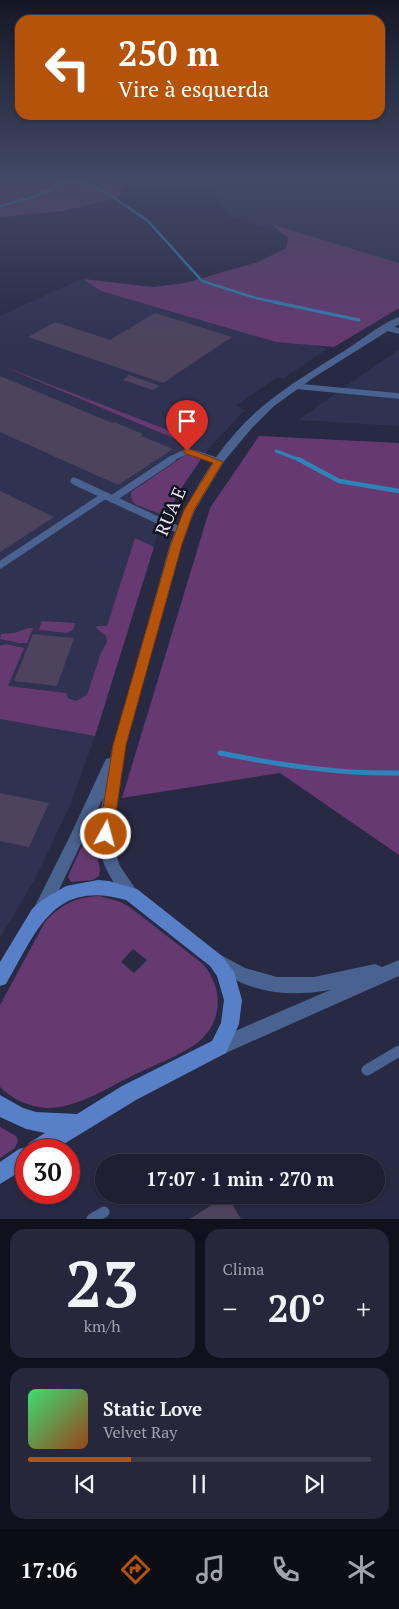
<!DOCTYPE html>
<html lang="pt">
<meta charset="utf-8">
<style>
body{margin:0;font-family:"PT Serif",serif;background:#26273a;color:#f1f3f6;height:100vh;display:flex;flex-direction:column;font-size:19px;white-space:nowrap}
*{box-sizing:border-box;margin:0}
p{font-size:16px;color:#a1a2ac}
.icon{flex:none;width:28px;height:28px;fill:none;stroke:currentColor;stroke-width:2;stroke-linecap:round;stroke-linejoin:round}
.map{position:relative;height:1219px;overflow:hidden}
.panel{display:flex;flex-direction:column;gap:10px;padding:10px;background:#10111c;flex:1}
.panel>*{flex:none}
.top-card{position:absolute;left:15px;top:15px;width:370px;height:105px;border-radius:15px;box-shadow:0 1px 4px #0004,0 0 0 1px #3c3d4d;background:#b45309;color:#fff;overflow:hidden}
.speed{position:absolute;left:15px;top:1139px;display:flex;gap:10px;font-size:25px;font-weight:700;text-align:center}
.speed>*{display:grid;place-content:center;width:65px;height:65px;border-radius:50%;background:#1e1f32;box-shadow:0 1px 4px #0004,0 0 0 1px #3c3d4d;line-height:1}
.speed .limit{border:8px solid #d22;background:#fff;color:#111}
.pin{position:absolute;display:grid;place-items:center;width:42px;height:42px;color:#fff;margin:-51px -21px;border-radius:50% 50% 50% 0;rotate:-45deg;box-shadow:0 0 5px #0007}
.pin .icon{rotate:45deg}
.me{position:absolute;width:55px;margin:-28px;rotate:7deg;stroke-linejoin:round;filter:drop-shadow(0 0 4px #0008)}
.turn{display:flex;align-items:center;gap:18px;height:105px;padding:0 20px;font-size:22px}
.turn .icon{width:65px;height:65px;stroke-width:2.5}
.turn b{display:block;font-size:35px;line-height:42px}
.big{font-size:38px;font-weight:700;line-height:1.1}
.panel .card{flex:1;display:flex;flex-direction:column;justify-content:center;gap:8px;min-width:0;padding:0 18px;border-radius:15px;background:#26273a}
.panel .dial{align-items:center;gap:0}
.dial b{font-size:65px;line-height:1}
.song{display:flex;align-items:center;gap:15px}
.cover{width:60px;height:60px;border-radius:8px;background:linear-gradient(135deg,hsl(140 70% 55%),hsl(20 70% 35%))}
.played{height:5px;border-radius:2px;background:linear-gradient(90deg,#b45309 30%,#3c3d4d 30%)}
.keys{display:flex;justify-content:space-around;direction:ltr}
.heat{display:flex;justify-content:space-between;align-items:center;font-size:28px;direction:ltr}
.panel .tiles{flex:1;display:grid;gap:10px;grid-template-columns:1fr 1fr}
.card:last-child{grid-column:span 2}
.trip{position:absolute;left:95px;top:1154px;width:290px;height:50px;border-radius:25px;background:#1e1f32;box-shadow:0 1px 4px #0004,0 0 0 1px #3c3d4d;font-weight:700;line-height:50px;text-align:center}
.tabs{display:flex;height:80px;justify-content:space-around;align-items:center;background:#0c0c14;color:#a1a2ac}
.tabs .icon{width:35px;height:35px}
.tabs .current{color:#b45309}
.tabs b{font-size:22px;color:#f1f3f6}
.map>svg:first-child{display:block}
</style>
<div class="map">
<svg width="399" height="1219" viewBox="0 0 399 1219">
<rect width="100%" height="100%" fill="#282943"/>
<!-- built -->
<path fill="#303252" d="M207,178H399V267L227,216Z
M81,279L327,349L284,378H276L235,406L245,410L210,447L180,490L156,538L95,736L71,803L35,879L0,938V316Z
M399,349V426L298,420Z"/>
<!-- green -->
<path fill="#663a70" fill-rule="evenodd" d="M0,178H132L117,198L64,211L0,217Z
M271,224L399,263V308L334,347L276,342L101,291L83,279L153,287L185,283L258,262L286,248L288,238Z
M0,365L183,436L178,440Z
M259,436L399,443V855L280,773L122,798L210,508Z
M190,455L201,459L180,490L166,516L137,505L132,501L131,492L137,488L184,456Z
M135,538L154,547L95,736L0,719V646L6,644L24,648L8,686L66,693L68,698L76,701L87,695L101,653L107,642L106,636L96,628L97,626H107Z
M42,621L75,623L73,630L67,633L39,630Z
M29,628H33L27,643H19L0,639L1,634L14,633Z
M88,843L95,847C96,856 102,867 99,876L93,880L71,882L68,877L69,874L82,846Z
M99,896L121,902L131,908L203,964C225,990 223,1026 193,1046C174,1058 152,1066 132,1076C105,1089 77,1108 47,1108C29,1107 12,1099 0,1087V1005L45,922C60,905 76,897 99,896ZM133,949L147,960L134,973L121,962Z
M0,1127L16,1136L18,1140L15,1148L0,1158Z"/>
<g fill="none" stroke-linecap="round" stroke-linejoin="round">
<!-- stream-far3 -->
<path stroke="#2f83ba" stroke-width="2.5" d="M71,181L104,191L148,221L202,281L256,298L280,303
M0,206L30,198L78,178"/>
<!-- stream-far2 -->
<path stroke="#2f83ba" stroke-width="3" d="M274,302L359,320
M276,451L300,460"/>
<!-- stream-far1 -->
<path stroke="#2f83ba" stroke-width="4.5" d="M298,459L339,481L399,491"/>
<!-- stream -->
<path stroke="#2f83ba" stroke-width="5" d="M220,753C280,765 338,774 399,773"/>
</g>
<!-- building -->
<path fill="#4d435f" d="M155,313L232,337L163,383L28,337L55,322L110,340Z
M129,375L160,386L153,390L123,380Z
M0,376L112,423L114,422L143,434L141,436L173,449L118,485L0,432Z
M0,491L54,517L0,552Z
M33,634L74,638L57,686L14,681Z
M0,793L49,803L29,847L0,841Z
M227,1195L241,1219H190Z"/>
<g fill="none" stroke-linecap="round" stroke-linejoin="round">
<!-- lane-far2 -->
<path stroke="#496290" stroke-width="5.5" d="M387,328L399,331
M294,386L399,396
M170,460C190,447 193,452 214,460"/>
<!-- lane-far1 -->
<path stroke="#496290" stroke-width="7" d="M211,459L219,462
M74,481L181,531
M112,499L172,459
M0,565L104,496"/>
<!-- lane -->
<path stroke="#496290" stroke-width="11" d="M367,1070L399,1051
M92,1219L104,1212"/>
<!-- street -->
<path fill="#496290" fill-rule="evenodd" d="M399,317V324L313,378L274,406L252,428L225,460L195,510L182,544L126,745L114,824L116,855L120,866L139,894L137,899C127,902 124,897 119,890C95,857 96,837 103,798L46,917L40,919L34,917L32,912L69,838L104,763L106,759L110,758L170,544C191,491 223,437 268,402C292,383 318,367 344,351C360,341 382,323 399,317Z
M219,954L245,968L277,977H314L375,964L382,967L399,960V976L219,1056L212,1053L210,1047L212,1041L330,990C295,996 260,995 228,976C221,972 214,970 210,962L213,957Z"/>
<!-- secondary -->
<path fill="#5780c8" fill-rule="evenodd" d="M98,880L109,881L137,889L222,956L234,972L242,1000L239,1024L226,1053L136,1100L54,1150H26V1168L0,1184V1162L19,1149L27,1147L29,1143L45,1133L26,1129L0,1117V1095L23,1108L36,1112L77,1114L122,1086L212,1041L221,1023L224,1000L217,976L210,966L126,900C53,879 37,931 6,984L0,986V962L32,909L42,900L66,886Z"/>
</g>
<!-- sky -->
<linearGradient id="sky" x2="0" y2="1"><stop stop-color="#161725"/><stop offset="0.51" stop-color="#424966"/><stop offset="1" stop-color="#424966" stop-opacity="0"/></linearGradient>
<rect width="399" height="349" fill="url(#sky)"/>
<!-- route -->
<path fill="#b45309" stroke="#753606" d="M187,448L223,462L194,510L182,544L126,745L113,834L111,838L106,840L101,838L99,834L113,745L171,544L184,510L213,463L184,453V449Z"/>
<g text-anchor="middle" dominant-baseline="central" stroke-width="5" stroke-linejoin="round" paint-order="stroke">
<!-- street labels -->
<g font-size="18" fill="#e9ebfd" stroke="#13131f">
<text transform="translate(170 511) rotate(-67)">RUA E</text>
</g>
</g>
</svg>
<div class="speed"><div class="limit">30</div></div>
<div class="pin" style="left:187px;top:451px;background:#d93025"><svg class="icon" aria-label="arrive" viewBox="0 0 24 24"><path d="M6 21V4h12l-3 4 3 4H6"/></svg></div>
<svg class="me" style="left:106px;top:834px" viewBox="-20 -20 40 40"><circle r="17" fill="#b45309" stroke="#fff" stroke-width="3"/><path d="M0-11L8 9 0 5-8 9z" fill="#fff"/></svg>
<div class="trip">17:07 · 1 min · 270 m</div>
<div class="top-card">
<div class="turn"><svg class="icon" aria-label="left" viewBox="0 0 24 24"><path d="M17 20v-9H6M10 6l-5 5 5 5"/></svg><div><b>250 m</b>Vire à esquerda</div></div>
</div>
</div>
<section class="panel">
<div class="tiles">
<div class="card dial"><b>23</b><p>km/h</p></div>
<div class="card"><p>Clima</p>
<div class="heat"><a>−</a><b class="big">20°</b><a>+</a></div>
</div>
<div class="card">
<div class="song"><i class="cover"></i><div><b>Static Love</b><p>Velvet Ray</p></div></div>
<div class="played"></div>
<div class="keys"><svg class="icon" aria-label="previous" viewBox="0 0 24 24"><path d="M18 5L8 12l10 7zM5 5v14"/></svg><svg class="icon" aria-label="pause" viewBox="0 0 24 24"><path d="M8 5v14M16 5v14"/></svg><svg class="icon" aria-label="next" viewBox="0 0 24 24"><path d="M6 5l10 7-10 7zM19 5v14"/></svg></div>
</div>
</div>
</section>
<nav class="tabs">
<b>17:06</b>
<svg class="icon current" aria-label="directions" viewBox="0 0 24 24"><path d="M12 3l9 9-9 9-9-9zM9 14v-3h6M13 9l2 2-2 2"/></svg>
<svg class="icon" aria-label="music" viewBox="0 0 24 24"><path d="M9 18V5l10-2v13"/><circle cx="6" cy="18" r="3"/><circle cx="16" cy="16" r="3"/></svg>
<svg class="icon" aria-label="phone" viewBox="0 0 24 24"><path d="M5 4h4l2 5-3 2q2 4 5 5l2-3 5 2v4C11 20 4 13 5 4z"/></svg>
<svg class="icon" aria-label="climate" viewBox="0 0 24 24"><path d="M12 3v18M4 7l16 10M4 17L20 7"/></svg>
</nav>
